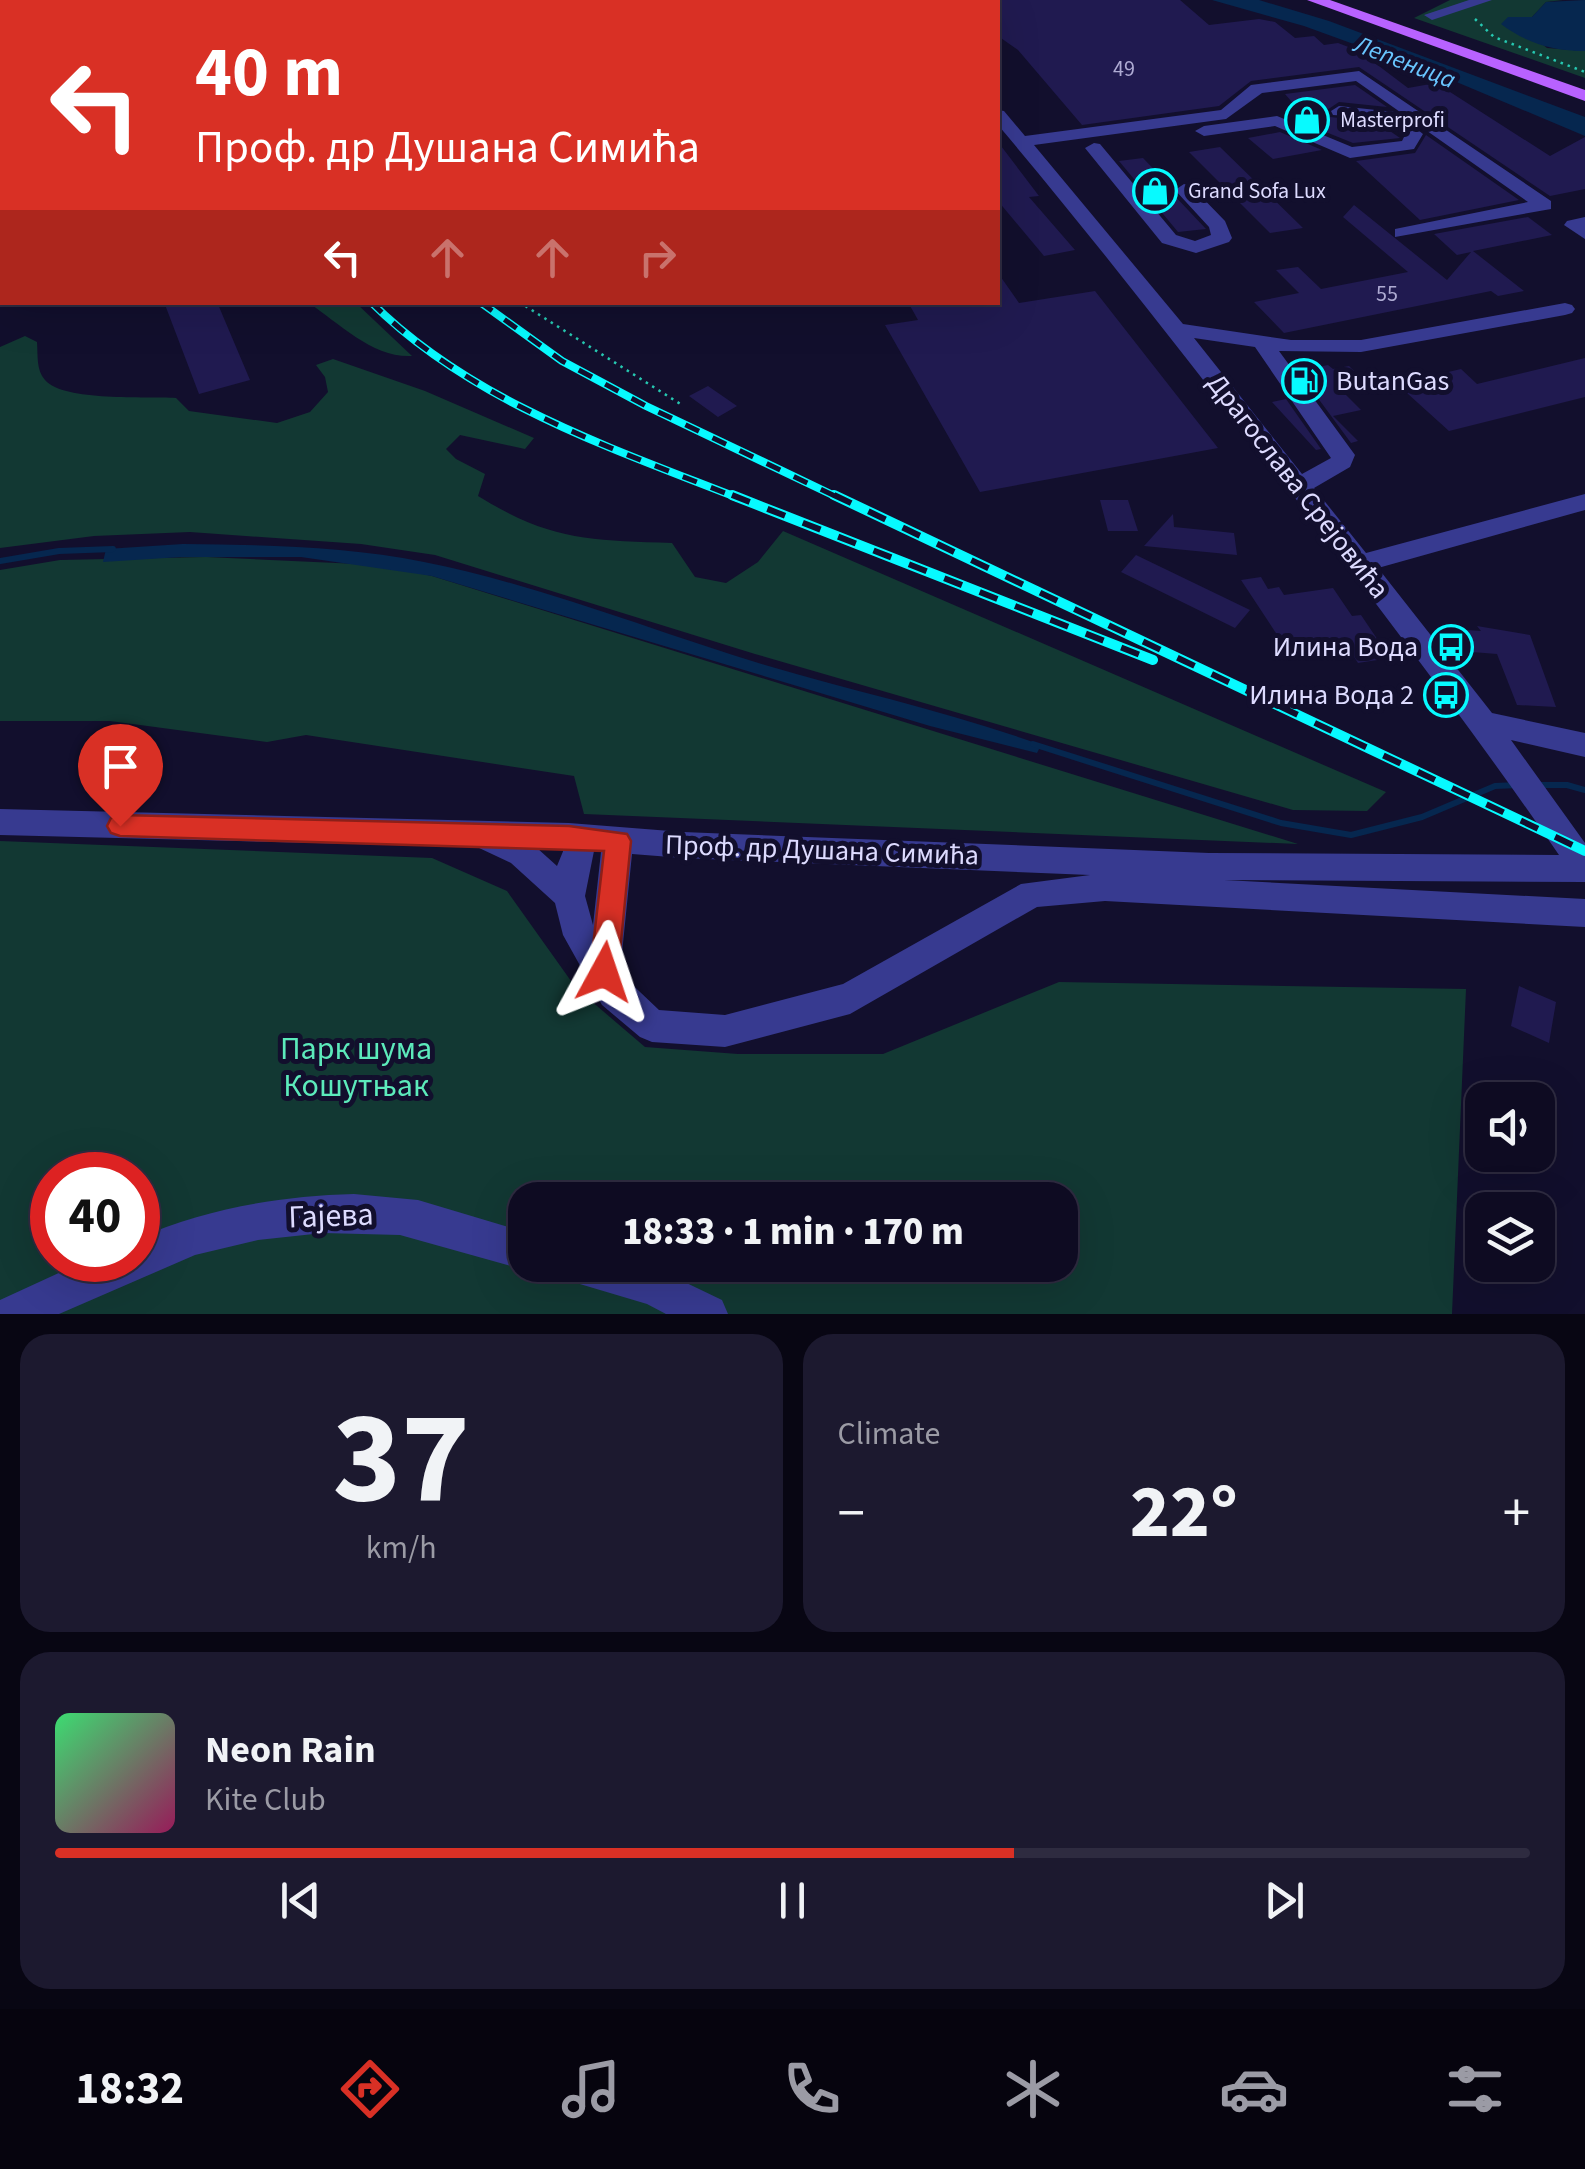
<!DOCTYPE html>
<meta charset="utf-8">
<style>
body{margin:0;font-family:"Source Sans 3",sans-serif;background:#1c192f;color:#f1f3f6;height:100vh;display:flex;flex-direction:column;font-size:38px;white-space:nowrap}
*{box-sizing:border-box;margin:0}
p{font-size:32px;color:#9b9ba5}
.icon{flex:none;width:55px;height:55px;fill:none;stroke:currentColor;stroke-width:2;stroke-linecap:round;stroke-linejoin:round}
.map{position:relative;height:1314px;overflow:hidden}
.sheet{display:flex;flex-direction:column;gap:20px;padding:20px;background:#080613;flex:1}
.sheet>*{flex:none}
.banner{position:absolute;left:0px;top:0px;width:1000px;height:305px;box-shadow:0 10px 40px #0002,0 0 0 2px #2e2b40;background:#d93025;color:#fff;overflow:hidden}
.tools{position:absolute;left:1465px;top:1082px;display:grid;gap:20px}
.tools a{display:grid;place-items:center;width:90px;height:90px;border-radius:20px;background:#0e0b22;box-shadow:0 10px 40px #0002,0 0 0 2px #2e2b40;font-size:50px}
.speed{position:absolute;left:30px;top:1152px;display:flex;gap:20px;font-size:50px;font-weight:700;text-align:center}
.speed>*{display:grid;place-content:center;width:130px;height:130px;border-radius:50%;background:#0e0b22;box-shadow:0 10px 40px #0002,0 0 0 2px #2e2b40;line-height:1}
.speed .limit{border:15px solid #d22;background:#fff;color:#111}
.pin{position:absolute;display:grid;place-items:center;width:85px;height:85px;color:#fff;margin:-102px -42px;border-radius:50% 50% 50% 0;rotate:-45deg;box-shadow:0 0 10px #0007}
.pin .icon{rotate:45deg}
.me{position:absolute;width:110px;margin:-55px;rotate:5deg;stroke-linejoin:round;filter:drop-shadow(0 0 8px #0008)}
.turn{display:flex;align-items:center;gap:35px;height:210px;padding:0 30px;font-size:45px}
.turn .icon{width:130px;height:130px;stroke-width:2.5}
.turn b{display:block;font-size:70px;line-height:85px}
.lanes{display:flex;align-items:center;height:95px;padding:0 30px;background:#0003;justify-content:center;gap:50px;direction:ltr}
.lanes .off{opacity:.35}
.big{font-size:75px;font-weight:800;line-height:1.1}
.sheet .card{flex:1;display:flex;flex-direction:column;justify-content:center;gap:15px;min-width:0;padding:0 35px;border-radius:30px;background:#1c192f}
.sheet .dial{align-items:center;gap:0}
.dial b{font-size:130px;line-height:1}
.song{display:flex;align-items:center;gap:30px}
.cover{width:120px;height:120px;border-radius:15px;background:linear-gradient(135deg,hsl(140 70% 55%),hsl(330 70% 35%))}
.played{height:10px;border-radius:5px;background:linear-gradient(90deg,#d93025 65%,#2e2b40 65%)}
.keys{display:flex;justify-content:space-around;direction:ltr}
.heat{display:flex;justify-content:space-between;align-items:center;font-size:55px;direction:ltr}
.sheet .tiles{flex:1;display:grid;gap:20px;grid-template-columns:1fr 1fr}
.card:last-child{grid-column:span 2}
.trip{position:absolute;left:508px;top:1182px;width:570px;height:100px;border-radius:30px;background:#0e0b22;box-shadow:0 10px 40px #0002,0 0 0 2px #2e2b40;font-weight:800;line-height:100px;text-align:center}
.menu{display:flex;height:160px;justify-content:space-around;align-items:center;background:#06040e;color:#9b9ba5}
.menu .icon{width:70px;height:70px}
.menu .current{color:#d93025}
.menu b{font-size:45px;color:#f1f3f6}
.map>svg:first-child{display:block}
</style>
<div class="map">
<svg width="1585" height="1314" viewBox="0 0 1585 1314">
<rect width="100%" height="100%" fill="#120f2d"/>
<!-- green -->
<path fill="#123833" fill-rule="evenodd" d="M1450,0H1563L1546,2L1532,17H1508L1547,48L1585,51V78L1414,18Z
M309,303H356L412,356C373,358 340,324 309,303Z
M25,336L37,342C38,355 36,370 45,380C64,402 147,396 176,398L189,411L277,423L310,412L328,392L325,377L316,365L333,359L425,391L534,438L525,449L460,435L446,449L456,459L485,474L478,496C551,541 589,540 672,543L695,577L726,583L758,562L783,531L1386,792L1367,811L1293,810L755,654L435,555L361,544L190,532L94,536L0,548V347Z
M206,557L380,565L432,576L1298,844L584,814L574,776L306,735L267,742L110,721H0V570L60,560Z
M0,841L432,858L507,891L576,988L645,1047L738,1054H883L1059,982L1466,989L1452,1314H0ZM52,1175H138V1260H52ZM525,1200H1060V1265H525Z"/>
<!-- water -->
<path fill="#06274f" d="M1212,0H1259L1329,21L1585,117V136L1447,78L1304,26Z
M1585,0V51C1553,51 1526,43 1501,24L1508,17H1532L1546,2Z
M183,544C264,545 345,546 424,562C540,585 652,631 765,665C856,692 951,712 1041,745L1037,753L930,726L432,576L301,557H181L103,562L106,549Z"/>
<g fill="none" stroke-linecap="round" stroke-linejoin="round">
<!-- stream -->
<path stroke="#06274f" stroke-width="6" d="M0,561L59,551L113,549
M1033,744L1281,823L1351,835L1422,817L1495,786L1518,785
M1536,785H1567L1585,790"/>
</g>
<!-- building -->
<path fill="#201a50" d="M998,0H1180L1209,25L1259,19L1275,22L1295,38L1314,36L1324,45L1338,43L1359,51L1408,88L1436,83L1550,156L1585,137V189L1550,196L1359,67L1251,81L1219,106L1082,125L1018,50L998,36Z
M1355,85L1387,107L1339,102L1327,110L1330,117L1377,122L1400,138L1353,143L1291,118L1303,115L1285,94Z
M1280,132L1322,150L1273,159L1248,138Z
M1426,135L1519,200L1420,220L1356,161L1415,153Z
M998,142L1039,196L1029,197L1075,250L1044,256L998,201Z
M1220,147L1303,228L1270,233L1189,152Z
M1143,158L1172,188V193L1206,229L1178,232L1119,161Z
M1354,205L1447,280L1471,252L1457,255L1434,234L1528,217L1552,235L1473,251L1524,291L1498,296L1491,291L1284,333L1254,302L1299,293L1276,270L1298,267L1321,289L1408,272L1343,217Z
M998,273L1019,303L1095,291L1218,448L980,492L885,325L918,320L908,302H998Z
M164,302H217L250,380L199,394Z
M1585,358V397L1449,431L1397,384L1461,369L1477,384Z
M1328,365L1333,369L1349,366L1369,386L1342,391L1361,410L1333,416L1358,441L1351,443L1298,371Z
M708,386L737,406L718,417L689,396Z
M1286,399L1321,449L1316,450L1272,402Z
M1100,500H1128L1138,531H1108Z
M1173,514L1174,527L1234,533L1237,555L1144,546Z
M1136,555L1250,610L1235,628L1121,572Z
M1261,577L1268,589L1279,587L1284,595L1333,588L1352,616L1361,615L1390,658L1358,663L1347,646L1291,656L1241,580Z
M1477,626L1530,635L1556,707L1517,705L1497,654L1472,652L1466,630L1481,631Z
M1519,986L1556,1002L1549,1043L1511,1026Z"/>
<g fill="none" stroke-linecap="round" stroke-linejoin="round">
<!-- path -->
<path stroke="#26c8b1" stroke-width="2.5" stroke-dasharray="2.5 5" stroke-linecap="butt" d="M1475,19L1494,37L1585,72
M519,302L682,405"/>
<!-- minor -->
<path fill="#373a90" fill-rule="evenodd" d="M17,0H31V2H17Z
M884,0H901L902,2H885Z
M1469,0H1492L1432,20L1424,15Z
M2,20V30L0,31V21Z
M1359,71L1551,201V209L1395,237V229L1528,202L1356,81L1262,93L1226,119L1034,145L1183,324L1291,340H1361L1565,303L1572,305L1575,309L1572,313L1565,315L1361,352L1279,351L1355,455L1350,467L1314,488L1366,553L1585,494V510L1378,568L1492,713L1585,733V757L1511,740L1585,843V882L1224,880L1585,899V927L1105,901L1037,907L850,1014L725,1047L652,1042L640,1037L602,1005L563,935L555,903L511,863L477,847L0,835V809L569,823L683,832L1209,853L1559,855C1473,730 1381,610 1289,490C1193,367 1097,242 998,125V110L1004,111L1025,136L1221,110L1251,85ZM1194,338L1255,347L1331,458L1302,474ZM537,848L564,849L557,866ZM594,851L601,852L593,925L585,896ZM632,854L683,858L1090,875L1021,884L843,984L725,1015L659,1010L620,973Z
M0,78H2V88H0Z
M1339,106L1395,112L1423,134L1414,149L1350,158L1275,126L1204,136L1195,131L1204,126L1277,116L1352,147L1402,141L1405,135L1378,118L1333,115L1331,111Z
M1094,143L1100,144L1176,235L1195,241L1211,235L1209,227L1175,190L1184,184L1191,186L1225,221L1232,238L1229,242L1196,253L1162,243L1085,148Z
M1585,217V239L1564,225L1567,221Z
M354,1194L418,1200L525,1232V1265H538L525,1270L400,1235L323,1233L258,1240L195,1255L59,1314H0V1300L87,1260H138V1238C207,1209 278,1196 354,1194Z
M557,1265H649L722,1300L728,1314H666L647,1304L563,1279Z"/>
<!-- major -->
<path fill="#b862ff" fill-rule="evenodd" d="M1307,0H1330L1585,90V101Z"/>
<!-- rail-far1 casing -->
<g stroke="#07faff" stroke-width="8">
<path id="rail-far1" d="M371,302C470,401 611,448 738,498
M480,302L562,361L646,406L839,498"/>
</g>
<!-- rail casing -->
<g stroke="#07faff" stroke-width="10">
<path id="rail" d="M732,495L1153,660
M834,495L1585,851"/>
</g>
<!-- rail-far1 -->
<use href="#rail-far1" stroke="#120f2d" stroke-width="5" stroke-dasharray="15" stroke-linecap="butt"/>
<!-- rail -->
<use href="#rail" stroke="#120f2d" stroke-width="6" stroke-dasharray="19" stroke-linecap="butt"/>
</g>
<!-- route -->
<path fill="#d93025" stroke="#8d1f18" stroke-width="2.5" d="M120,815L569,826L627,834L631,841L618,972L614,981L604,985L594,981L590,972L604,851L120,836L111,833L107,826L111,818Z"/>
<!-- icons -->
<defs>
<g id="shop-ring" transform="scale(2.25)"><circle r="9.5" fill="#120f2d" stroke="#07faff" stroke-width="1.5"/><path d="M-5-2.5h2.3a2.7 3.5 0 0 1 5.4 0H5L5.5 6h-11ZM-1.5-2.5h3a1.5 2.3 0 0 0-3 0Z" fill="#07faff"/></g>
<g id="fuel-ring" transform="scale(2.25)"><circle r="9.5" fill="#120f2d" stroke="#07faff" stroke-width="1.5"/><path d="M-5.5-6h7V0h2V4h1.3V-2.5L3-4.5l.8-.8L6-3V5H2.5V1h-1V6h-7ZM-4.2-4.7v3.2H.2V-4.7Z" fill="#07faff"/></g>
<g id="bus-ring" transform="scale(2.25)"><circle r="9.5" fill="#120f2d" stroke="#07faff" stroke-width="1.5"/><path d="M-5-6H5V4H4V6H2V4H-2V6H-4V4H-5ZM-3.5-4V0h7V-4ZM-3.5 1.2v1.5H-2V1.2ZM2 1.2v1.5H3.5V1.2Z" fill="#07faff"/></g>
</defs>
<g fill-rule="evenodd">
<use href="#shop-ring" x="1307" y="120"/>
<use href="#shop-ring" x="1155" y="191"/>
<use href="#fuel-ring" x="1304" y="381"/>
<use href="#bus-ring" x="1451" y="647"/>
<use href="#bus-ring" x="1446" y="695"/>
</g>
<g text-anchor="middle" dominant-baseline="central" stroke-width="10" stroke-linejoin="round" paint-order="stroke">
<!-- number labels -->
<g font-size="22" fill="#aeabd3">
<text x="1124" y="69">49</text>
<text x="1387" y="294">55</text>
</g>
<!-- far-poi labels -->
<g font-size="22" fill="#dddbff" stroke="#120f2d" text-anchor="start">
<text x="1340" y="120">Masterprofi</text>
<text x="1188" y="191">Grand Sofa Lux</text>
</g>
<!-- far-water labels -->
<g font-size="25" font-style="italic" fill="#69c6ff" stroke="#120f2d">
<text transform="translate(1405 62) rotate(21)">Лепеница</text>
</g>
<!-- poi labels -->
<g font-size="28" fill="#dddbff" stroke="#120f2d" text-anchor="end">
<text x="1336" y="381" text-anchor="start">ButanGas</text>
<text x="1418" y="647">Илина Вода</text>
<text x="1414" y="695">Илина Вода 2</text>
</g>
<!-- street labels -->
<g font-size="28" fill="#dddbff" stroke="#120f2d">
<text transform="translate(1298 486) rotate(52)">Драгослава Срејовића</text>
<text transform="translate(822 850) rotate(2)">Проф. др Душана Симића</text>
</g>
<!-- near-park labels -->
<g font-size="32" fill="#5ceabb" stroke="#120f2d">
<text x="356" y="1049">Парк шума<tspan x="356" dy="37">Кошутњак</tspan></text>
</g>
<!-- near-street labels -->
<g font-size="32" fill="#dddbff" stroke="#120f2d">
<text transform="translate(331 1216) rotate(-2)">Гајева</text>
</g>
</g>
</svg>
<div class="tools">
<a><svg class="icon" aria-label="sound" viewBox="0 0 24 24"><path d="M4 9h4l5-4v14l-5-4H4zM17 9q2 3 0 6"/></svg></a>
<a><svg class="icon" aria-label="layers" viewBox="0 0 24 24"><path d="M12 4l9 5-9 5-9-5zM3 14l9 5 9-5"/></svg></a>
</div>
<div class="speed"><div class="limit">40</div></div>
<div class="pin" style="left:120px;top:826px;background:#d93025"><svg class="icon" aria-label="arrive" viewBox="0 0 24 24"><path d="M6 21V4h12l-3 4 3 4H6"/></svg></div>
<svg class="me" style="left:604px;top:972px" viewBox="-20 -20 40 40"><path d="M0-17L14 15 0 8-14 15z" fill="#d93025" stroke="#fff" stroke-width="4"/></svg>
<div class="trip">18:33 · 1 min · 170 m</div>
<div class="banner">
<div class="turn"><svg class="icon" aria-label="left" viewBox="0 0 24 24"><path d="M17 20v-9H6M10 6l-5 5 5 5"/></svg><div><b>40 m</b>Проф. др Душана Симића</div></div>
<div class="lanes"><svg class="icon" aria-label="left" viewBox="0 0 24 24"><path d="M17 20v-9H6M10 6l-5 5 5 5"/></svg><svg class="icon off" aria-label="ahead" viewBox="0 0 24 24"><path d="M12 20V5M6 11l6-6 6 6"/></svg><svg class="icon off" aria-label="ahead" viewBox="0 0 24 24"><path d="M12 20V5M6 11l6-6 6 6"/></svg><svg class="icon off" aria-label="right" viewBox="0 0 24 24"><path d="M7 20v-9h11M14 6l5 5-5 5"/></svg></div>
</div>
</div>
<section class="sheet">
<div class="tiles">
<div class="card dial"><b>37</b><p>km/h</p></div>
<div class="card"><p>Climate</p>
<div class="heat"><a>−</a><b class="big">22°</b><a>+</a></div>
</div>
<div class="card">
<div class="song"><i class="cover"></i><div><b>Neon Rain</b><p>Kite Club</p></div></div>
<div class="played"></div>
<div class="keys"><svg class="icon" aria-label="previous" viewBox="0 0 24 24"><path d="M18 5L8 12l10 7zM5 5v14"/></svg><svg class="icon" aria-label="pause" viewBox="0 0 24 24"><path d="M8 5v14M16 5v14"/></svg><svg class="icon" aria-label="next" viewBox="0 0 24 24"><path d="M6 5l10 7-10 7zM19 5v14"/></svg></div>
</div>
</div>
</section>
<nav class="menu">
<b>18:32</b>
<svg class="icon current" aria-label="directions" viewBox="0 0 24 24"><path d="M12 3l9 9-9 9-9-9zM9 14v-3h6M13 9l2 2-2 2"/></svg>
<svg class="icon" aria-label="music" viewBox="0 0 24 24"><path d="M9 18V5l10-2v13"/><circle cx="6" cy="18" r="3"/><circle cx="16" cy="16" r="3"/></svg>
<svg class="icon" aria-label="phone" viewBox="0 0 24 24"><path d="M5 4h4l2 5-3 2q2 4 5 5l2-3 5 2v4C11 20 4 13 5 4z"/></svg>
<svg class="icon" aria-label="climate" viewBox="0 0 24 24"><path d="M12 3v18M4 7l16 10M4 17L20 7"/></svg>
<svg class="icon" aria-label="car" viewBox="0 0 24 24"><path d="M5 17H2v-5l4-1 3-4h7l3 4 3 1v5h-3M9 17h6M6 11h13"/><circle cx="7" cy="17" r="2"/><circle cx="17" cy="17" r="2"/></svg>
<svg class="icon" aria-label="filters" viewBox="0 0 24 24"><path d="M4 7h16M4 17h16"/><circle cx="9" cy="7" r="2"/><circle cx="15" cy="17" r="2"/></svg>
</nav>
